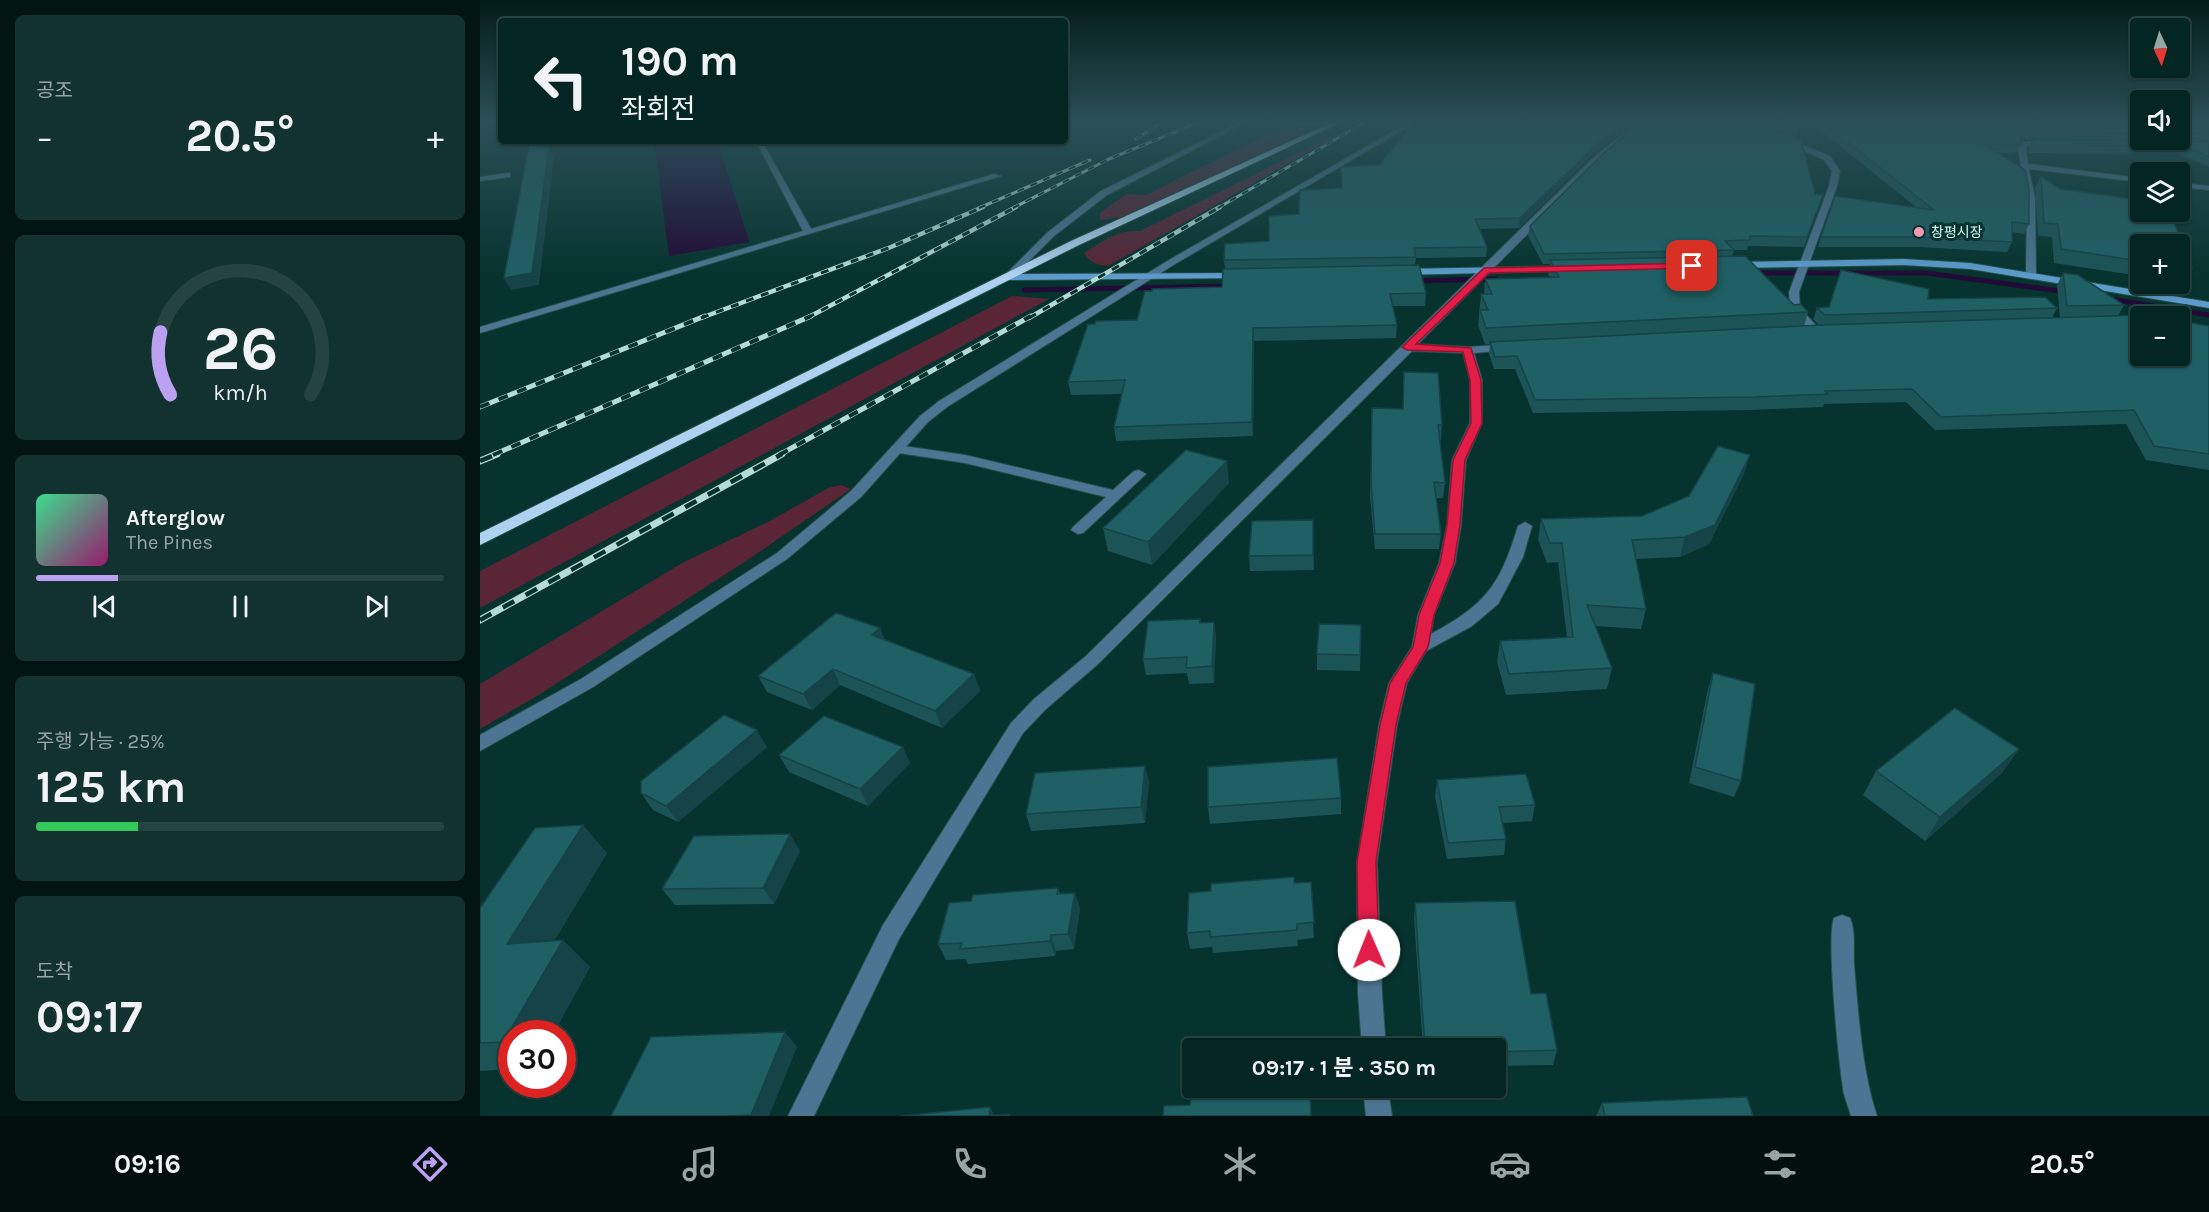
<!DOCTYPE html>
<html lang="ko">
<meta charset="utf-8">
<style>
body{margin:0;font-family:Karla,"Noto Sans KR",sans-serif;background:#12322f;color:#f1f3f6;height:100vh;display:flex;flex-direction:column;font-size:22px;white-space:nowrap}
*{box-sizing:border-box;margin:0}
p{font-size:20px;color:#97a5a5}
.icon{flex:none;width:33px;height:33px;fill:none;stroke:currentColor;stroke-width:2;stroke-linecap:round;stroke-linejoin:round}
.map{position:relative;flex:1;overflow:hidden}
.sheet{display:flex;flex-direction:column;gap:15px;padding:15px;background:#021513;width:480px}
.sheet>*{flex:none}
.guide{position:absolute;left:18px;top:18px;width:570px;height:126px;border-radius:6px;box-shadow:0 2px 4px #0004,0 0 0 2px #254340;background:#042622;color:#f1f3f6;overflow:hidden}
.needle{width:39px;rotate:176deg}
.controls{position:absolute;left:1650px;top:18px;display:grid;gap:12px}
.controls a{display:grid;place-items:center;width:60px;height:60px;border-radius:6px;background:#042622;box-shadow:0 2px 4px #0004,0 0 0 2px #254340;font-size:30px}
.speed{position:absolute;left:18px;top:1020px;display:flex;gap:12px;font-size:30px;font-weight:700;text-align:center}
.speed>*{display:grid;place-content:center;width:78px;height:78px;border-radius:50%;background:#042622;box-shadow:0 2px 4px #0004,0 0 0 2px #254340;line-height:1}
.speed .limit{border:9px solid #d22;background:#fff;color:#111}
.pin{position:absolute;display:grid;place-items:center;width:51px;height:51px;color:#fff;margin:-26px;border-radius:12px;box-shadow:0 3px 9px #0006}
.me{position:absolute;width:66px;margin:-33px;rotate:359deg;stroke-linejoin:round;filter:drop-shadow(0 0 4px #0008)}
.turn{display:flex;align-items:center;gap:21px;height:126px;padding:0 24px;font-size:27px}
.turn .icon{width:78px;height:78px;stroke-width:2.5}
.turn b{display:block;font-size:42px;line-height:51px}
.big{font-size:45px;font-weight:700;line-height:1.1}
.sheet .widget{flex:1;display:flex;flex-direction:column;justify-content:center;gap:9px;min-width:0;padding:0 21px;border-radius:9px;background:#12322f}
.sheet .dial{align-items:center;gap:0}
.dial svg{height:156px;overflow:visible;fill:none;stroke:#254340;stroke-width:7;stroke-linecap:round;text-anchor:middle}
.dial text{fill:#f1f3f6;stroke:none}
.song{display:flex;align-items:center;gap:18px}
.cover{width:72px;height:72px;border-radius:9px;background:linear-gradient(135deg,hsl(150 70% 55%),hsl(320 70% 35%))}
.played{height:6px;border-radius:3px;background:linear-gradient(90deg,#bca0f2 20%,#254340 20%)}
.keys{display:flex;justify-content:space-around;direction:ltr}
.heat{display:flex;justify-content:space-between;align-items:center;font-size:33px;direction:ltr}
.charge{height:9px;border-radius:4px;background:linear-gradient(90deg,#34c759 25%,#254340 0)}
.trip{position:absolute;left:702px;top:1038px;width:324px;height:60px;border-radius:6px;background:#042622;box-shadow:0 2px 4px #0004,0 0 0 2px #254340;font-weight:700;line-height:60px;text-align:center}
.tabs{display:flex;height:96px;justify-content:space-around;align-items:center;background:#020f0e;color:#97a5a5}
.tabs .icon{width:42px;height:42px}
.tabs .active{color:#bca0f2}
.tabs b{font-size:27px;color:#f1f3f6}
main{display:flex;flex:1;min-height:0}
.map>svg:first-child{display:block}
</style>
<main>
<section class="sheet">
<div class="widget"><p>공조</p>
<div class="heat"><a>−</a><b class="big">20.5°</b><a>+</a></div>
</div>
<div class="widget dial"><svg viewBox="0 0 100 80">
<path d="M14 69A42 42 0 1 1 86 69"/>
<path d="M14 69A42 42 0 0 1 9 37" stroke="#bca0f2"/>
<text x="50" y="56" font-size="32" font-weight="700">26</text>
<text x="50" y="72" font-size="11">km/h</text>
</svg></div>
<div class="widget">
<div class="song"><i class="cover"></i><div><b>Afterglow</b><p>The Pines</p></div></div>
<div class="played"></div>
<div class="keys"><svg class="icon" aria-label="previous" viewBox="0 0 24 24"><path d="M18 5L8 12l10 7zM5 5v14"/></svg><svg class="icon" aria-label="pause" viewBox="0 0 24 24"><path d="M8 5v14M16 5v14"/></svg><svg class="icon" aria-label="next" viewBox="0 0 24 24"><path d="M6 5l10 7-10 7zM19 5v14"/></svg></div>
</div>
<div class="widget"><p>주행 가능 · 25%</p><b class="big">125 km</b><div class="charge"></div></div>
<div class="widget"><p>도착</p><b class="big">09:17</b></div>
</section>
<div class="map">
<svg width="1729" height="1116" viewBox="0 0 1729 1116">
<rect width="100%" height="100%" fill="#06332e"/>
<!-- green -->
<path fill="#5a2536" d="M814,121H851L641,217L620,220V213L646,194L666,195Z
M857,134H860L628,266C617,265 610,263 604,253C623,241 637,230 660,231Z
M532,296L569,299L0,608V571Z
M361,485L371,489L269,559L57,696L0,729V684L204,562L290,521L348,488Z"/>
<!-- water -->
<path fill="#210a37" d="M174,141H238L269,242L189,256Z"/>
<g fill="none" stroke-linecap="round" stroke-linejoin="round">
<!-- stream -->
<path stroke="#210a37" stroke-width="5" d="M1270,273H1447L1588,292
M931,281L1016,279
M544,290L752,286
M1625,298L1729,315"/>
<!-- lane casing -->
<g stroke="#234f49" stroke-width="2">
<path id="lane" d="M762,121H769L627,195L574,236L531,279L523,277L568,232L621,191Z
M276,141H282L331,229L514,174L521,176L0,333V327L323,231Z
M27,173H30V177L0,181V177Z
M417,445L485,455L633,490L654,471L659,470L666,474L603,533L598,534L591,530L593,527L626,497L485,463L412,452L411,449L412,446Z"/>
</g>
<!-- street casing -->
<g stroke="#234f49" stroke-width="2">
<path id="street" d="M931,121H938L695,264L467,407L448,422L381,497L307,559L113,687L0,751V735L101,679L297,553L371,491L440,416L459,401L689,260Z
M1160,121H1166L1121,160L938,344L988,347L1029,344L1034,347L1029,350L994,353L1002,380V423L986,460L981,525L975,563L954,615L951,634C1005,605 1020,586 1038,526L1045,522L1052,526L1043,557L1018,604L992,626L946,651L927,683L917,725L897,862L902,994L906,1048H882L878,994L877,862L899,725L909,683L932,647L938,615L959,563L967,525L972,460L990,423V380L983,353L932,351L618,664L566,709L543,733L419,939L334,1116H308L403,925L531,723L554,699L606,656L1115,156Z
M1304,138L1350,156L1360,171L1357,186L1319,292L1320,308L1342,332L1337,335L1333,334L1310,309L1309,292L1349,186L1352,171L1344,160L1302,141Z
M1570,141L1572,144L1548,145L1546,149L1548,164L1660,178V182L1549,169L1555,198L1556,275L1551,278L1546,275L1547,198L1538,149L1544,142Z
M1700,183L1729,186V190L1700,187Z
M1362,915L1370,918C1376,932 1373,949 1374,964C1378,1011 1382,1072 1397,1116H1371C1369,1109 1366,1101 1364,1094C1359,1067 1346,937 1354,918Z
M883,1088H908L912,1116H886Z"/>
</g>
<!-- secondary casing -->
<g stroke="#234f49" stroke-width="2">
<path id="secondary" d="M1424,259L1490,263L1729,302V308L1490,269L1424,265L1253,268L1248,265L1253,262Z
M1088,266L1091,267V271L920,275L915,272L920,269Z
M762,273L765,274V278L528,280L523,277L528,274Z"/>
</g>
<!-- highway casing -->
<g stroke="#234f49" stroke-width="2">
<path id="highway" d="M855,121H864L599,245L0,545V533L591,241Z"/>
</g>
<!-- lane -->
<use href="#lane" fill="#4d7492" fill-rule="evenodd"/>
<!-- street -->
<use href="#street" fill="#4d7492" fill-rule="evenodd"/>
<!-- secondary -->
<use href="#secondary" fill="#5c9bcc" fill-rule="evenodd"/>
<!-- highway -->
<use href="#highway" fill="#add1ef" fill-rule="evenodd"/>
<!-- rail-far3 casing -->
<g stroke="#b4dbd5" stroke-width="3">
<path id="rail-far3" d="M656,139L683,121
M499,208L610,160
M533,208L629,159L722,121
M738,208L887,121"/>
</g>
<!-- rail-far2 casing -->
<g stroke="#b4dbd5" stroke-width="4.5">
<path id="rail-far2" d="M221,318L411,247L503,207
M327,318L536,207
M549,318L740,207"/>
</g>
<!-- rail-far1 casing -->
<g stroke="#b4dbd5" stroke-width="5">
<path id="rail-far1" d="M0,407L225,316
M13,455L331,316
M299,455L551,316"/>
</g>
<!-- rail casing -->
<g stroke="#b4dbd5" stroke-width="7">
<path id="rail" d="M0,461L17,454
M0,620L302,454"/>
</g>
<!-- rail-far3 -->
<use href="#rail-far3" stroke="#06332e" stroke-width="2" stroke-dasharray="7" stroke-linecap="butt"/>
<!-- rail-far2 -->
<use href="#rail-far2" stroke="#06332e" stroke-width="3" stroke-dasharray="8" stroke-linecap="butt"/>
<!-- rail-far1 -->
<use href="#rail-far1" stroke="#06332e" stroke-width="4" stroke-dasharray="10" stroke-linecap="butt"/>
<!-- rail -->
<use href="#rail" stroke="#06332e" stroke-width="4.5" stroke-dasharray="13" stroke-linecap="butt"/>
</g>
<!-- wall -->
<path fill="#1b5357" fill-rule="evenodd" d="M945,121H1158L1113,154L1039,228L999,229L1007,247L1006,257L936,258L935,265L946,293L945,306H913L917,325L916,338L774,341L773,436L636,441L634,427L642,394L591,395L588,382L615,324L657,320L742,287L745,269L744,260L789,241L819,214L899,165L939,128Z
M1161,121H1316L1318,128L1316,137L1279,125L1335,194L1343,195L1324,247L1268,246L1267,250H1254L1252,257L1314,305L1328,312L1324,326L1339,325L1333,319L1337,308L1448,299L1577,308L1572,318H1580L1577,285L1583,273L1644,305L1638,316L1729,326V470L1666,460L1646,424L1455,430L1426,402L1344,404L1343,407L1270,410L1053,413L1035,369H1014L1009,354L1010,344H1005L998,325L1001,294H1004L1005,279L1070,277L1068,275L1070,264H1063L1048,236L1050,226Z
M1329,121H1660V140H1700V121H1729V167L1699,154L1549,153L1548,149L1552,140H1544L1540,144L1536,153H1517L1549,224L1544,234L1532,232V242L1527,252L1438,247H1338L1341,237L1436,207ZM1516,123L1660,124L1525,126Z
M1561,176L1580,189L1660,200V212H1690L1712,269L1704,283H1700V244H1660V276L1574,263L1572,237L1558,236L1555,188Z
M892,408L962,425L961,440H960L965,483L963,498H956L961,534L959,549H895L890,497Z
M1264,474L1229,544L1200,557L1156,559L1166,609L1161,629L1115,626L1132,668L1127,689L1026,695L1017,662L1020,641L1087,638L1078,562L1067,563L1058,539L1061,519L1162,516Z
M749,483L672,565L628,551L623,528Z
M833,520L834,570L770,571L769,556Z
M720,619V623L734,622L736,638L734,683L709,684L707,673L666,675L663,659Z
M881,625L880,671L837,670V654Z
M405,640L494,674L500,691L462,728L360,685L332,710L287,692L278,676Z
M1233,673L1261,781L1254,797L1209,783L1228,689Z
M287,747L198,822L173,810L161,793Z
M1539,749L1522,773L1445,841L1383,795L1396,771Z
M299,755L430,763L388,806L309,772Z
M665,766L669,782L665,823L551,831L546,814Z
M957,780L1055,805L1052,821L1023,823L1026,839L1024,855L967,859L955,796Z
M861,798V814L730,824L728,807Z
M320,851L294,904L195,905L182,889Z
M127,853L74,941L110,967L73,1034H32V1069L0,1071V908Z
M831,882L834,938L817,940L818,946L733,953L732,947L710,949L707,933L814,883Z
M578,888L580,894L595,893L600,909L594,949L576,951L575,956L488,964L485,959L466,960L458,944L491,901Z
M935,903L1051,994L1077,1050L1073,1065L1016,1066V1048H943L934,919Z
M1122,1103L1273,1116H1116Z"/>
<!-- shaded-wall -->
<path fill="#164347" d="M1149,121H1158L1113,154L1039,228L1040,218L1115,146Z
M1547,132L1544,140L1539,145L1540,139Z
M69,148L74,157L59,285L31,290L24,278Z
M773,328L774,341L773,436L772,422Z
M1270,455L1264,474L1229,544L1200,557L1205,537Z
M747,461L749,483L672,565L668,542Z
M734,622L736,638L734,683L732,666Z
M400,628L407,644L392,635Z
M353,669L360,685L332,710L323,694Z
M494,674L500,691L462,728L455,711Z
M277,730L287,747L198,822L186,806Z
M423,747L430,763L388,806L380,789Z
M1539,749L1522,773L1445,841L1460,817Z
M665,766L669,782L665,823L661,807Z
M103,825L127,853L55,971L27,944Z
M310,834L320,851L294,904L283,888Z
M595,893L600,909L594,949L588,934Z
M571,935L576,951L575,956L570,941Z
M83,940L110,967L73,1034H32V1049L23,1042Z
M305,1032L317,1047L289,1116H272L271,1115Z
M510,1107L515,1116H509Z"/>
<!-- building -->
<path fill="#1f6065" stroke="#164347" stroke-width="1.5" d="M945,121H1149L1115,146L1040,218L995,219L1007,247L934,248L936,257L744,260L745,244L789,241V216L819,214L820,190L862,188L861,167L899,165L929,129L939,128Z
M1161,121H1266L1321,140L1335,194L1343,195L1327,237L1270,236V240L1245,241L1254,250L1064,254L1050,226L1124,153Z
M1292,121H1316L1318,128Z
M1341,121H1509L1525,126L1527,123L1660,124V133L1547,132L1540,139V145L1504,144L1545,170L1549,189V224L1532,222V242L1441,237H1341L1355,196L1454,210Z
M1700,121H1703V124H1729V134L1700,133Z
M1553,139L1729,142V157L1703,146L1552,145V141Z
M49,145L69,148L52,273L24,278Z
M1561,176L1580,189L1660,200V212H1690L1712,269L1700,267V244H1660V261L1581,249L1578,224L1564,223Z
M1265,256L1314,305L1321,304L1328,312L1006,328L1000,310H1008L1001,294H1012L1005,279L1079,277L1070,260Z
M939,265L946,293L910,294L917,325L773,328L772,422L634,427L645,380L588,382L608,324H615L616,321L657,320L665,291H672V289L742,287L743,269Z
M1361,270L1449,289L1448,299L1565,297L1577,308L1345,315L1337,308L1349,307Z
M1583,273L1598,275L1644,305L1587,306Z
M1661,315L1669,316H1660V356H1700V321L1729,326V454L1674,446L1654,410L1461,417L1432,389L1345,391L1348,394L1274,397L1055,400L1037,356L1015,357L1010,342L1341,325Z
M924,372L958,373L962,425H958L965,483L954,482L961,534H895L891,482L892,408L923,409Z
M1238,446L1270,455L1235,525L1205,537L1152,540L1166,609L1107,605L1132,668L1029,674L1020,641L1093,637L1082,543H1070L1061,519L1162,516L1209,496Z
M706,450L747,461L668,542L623,528Z
M833,520V555L769,556L772,521Z
M356,613L400,628L392,635L494,674L455,711L353,669L323,694L278,676Z
M720,619V623L734,622L732,666L706,668L707,657L663,659L668,621Z
M839,624L881,625L880,655L837,654Z
M1233,673L1275,684L1261,781L1215,767Z
M1475,708L1539,749L1460,817L1396,771Z
M244,715L277,730L186,806L161,793V781Z
M344,716L423,747L380,789L299,755Z
M857,758L861,798L728,807V767Z
M665,766L661,807L546,814L555,773Z
M1046,774L1055,805L1019,807L1026,839L968,843L957,780Z
M103,825L27,944L83,940L23,1042L0,1043V908L55,828Z
M310,834L283,888L182,889L214,836Z
M814,877V883L831,882L834,922L817,924V930L730,937V931L707,933L709,893L731,891V884Z
M578,888L577,894L595,893L588,934L571,935L570,941L480,949L482,943L458,944L469,903L491,901L493,895Z
M1035,901L1051,994L1066,993L1077,1050L1016,1052V1048H945L935,903Z
M305,1032L271,1115L246,1116H131L171,1037Z
M791,1088H809L810,1094L830,1093L831,1116H683L684,1106L710,1105L711,1095Z
M1267,1097L1273,1116H1125L1122,1103Z
M510,1107L509,1116L529,1114V1116H421Z"/>
<!-- sky -->
<linearGradient id="sky" x2="0" y2="1"><stop stop-color="#031c19"/><stop offset="0.44" stop-color="#2a5057"/><stop offset="1" stop-color="#2a5057" stop-opacity="0"/></linearGradient>
<rect width="1729" height="277" fill="url(#sky)"/>
<!-- route -->
<path fill="#e11d48" stroke="#92132f" stroke-width="1.5" d="M1212,263L1216,266L1215,268L1009,273L936,344L991,348L1001,380L1002,423L985,460L980,525L974,563L954,615L948,647L926,683L916,725L896,862L899,950L896,957L889,960L881,957L878,950L877,862L900,725L910,683L933,647L939,615L960,563L967,525L973,460L991,423L990,380L983,352L927,350L922,347L1004,268Z"/>
<!-- markers -->
<circle fill="#f19ab1" stroke="#06332e" stroke-width="2" cx="1439" cy="232" r="6"/>
<g text-anchor="middle" dominant-baseline="central" stroke-width="6" stroke-linejoin="round" paint-order="stroke">
<!-- far-poi labels -->
<g font-size="14" fill="#d3f9f2" stroke="#06332e" text-anchor="start">
<text x="1451" y="232">창평시장</text>
</g>
</g>
</svg>
<div class="controls">
<a><svg class="needle" viewBox="-14 -14 28 28"><path d="M0-13l5 13h-10z" fill="#e53935"/><path d="M0 13l5-13h-10z" fill="#97a5a5"/></svg></a>
<a><svg class="icon" aria-label="sound" viewBox="0 0 24 24"><path d="M4 9h4l5-4v14l-5-4H4zM17 9q2 3 0 6"/></svg></a>
<a><svg class="icon" aria-label="layers" viewBox="0 0 24 24"><path d="M12 4l9 5-9 5-9-5zM3 14l9 5 9-5"/></svg></a>
<a>+</a>
<a>−</a>
</div>
<div class="speed"><div class="limit">30</div></div>
<div class="pin" style="left:1212px;top:266px;background:#d93025"><svg class="icon" aria-label="arrive" viewBox="0 0 24 24"><path d="M6 21V4h12l-3 4 3 4H6"/></svg></div>
<svg class="me" style="left:889px;top:950px" viewBox="-20 -20 40 40"><circle r="19" fill="#fff"/><path d="M0-13L10 11 0 6-10 11z" fill="#e11d48"/></svg>
<div class="trip">09:17 · 1 분 · 350 m</div>
<div class="guide">
<div class="turn"><svg class="icon" aria-label="left" viewBox="0 0 24 24"><path d="M17 20v-9H6M10 6l-5 5 5 5"/></svg><div><b>190 m</b>좌회전</div></div>
</div>
</div>
</main>
<nav class="tabs">
<b>09:16</b>
<svg class="icon active" aria-label="directions" viewBox="0 0 24 24"><path d="M12 3l9 9-9 9-9-9zM9 14v-3h6M13 9l2 2-2 2"/></svg>
<svg class="icon" aria-label="music" viewBox="0 0 24 24"><path d="M9 18V5l10-2v13"/><circle cx="6" cy="18" r="3"/><circle cx="16" cy="16" r="3"/></svg>
<svg class="icon" aria-label="phone" viewBox="0 0 24 24"><path d="M5 4h4l2 5-3 2q2 4 5 5l2-3 5 2v4C11 20 4 13 5 4z"/></svg>
<svg class="icon" aria-label="climate" viewBox="0 0 24 24"><path d="M12 3v18M4 7l16 10M4 17L20 7"/></svg>
<svg class="icon" aria-label="car" viewBox="0 0 24 24"><path d="M5 17H2v-5l4-1 3-4h7l3 4 3 1v5h-3M9 17h6M6 11h13"/><circle cx="7" cy="17" r="2"/><circle cx="17" cy="17" r="2"/></svg>
<svg class="icon" aria-label="filters" viewBox="0 0 24 24"><path d="M4 7h16M4 17h16"/><circle cx="9" cy="7" r="2"/><circle cx="15" cy="17" r="2"/></svg>
<b>20.5°</b>
</nav>
